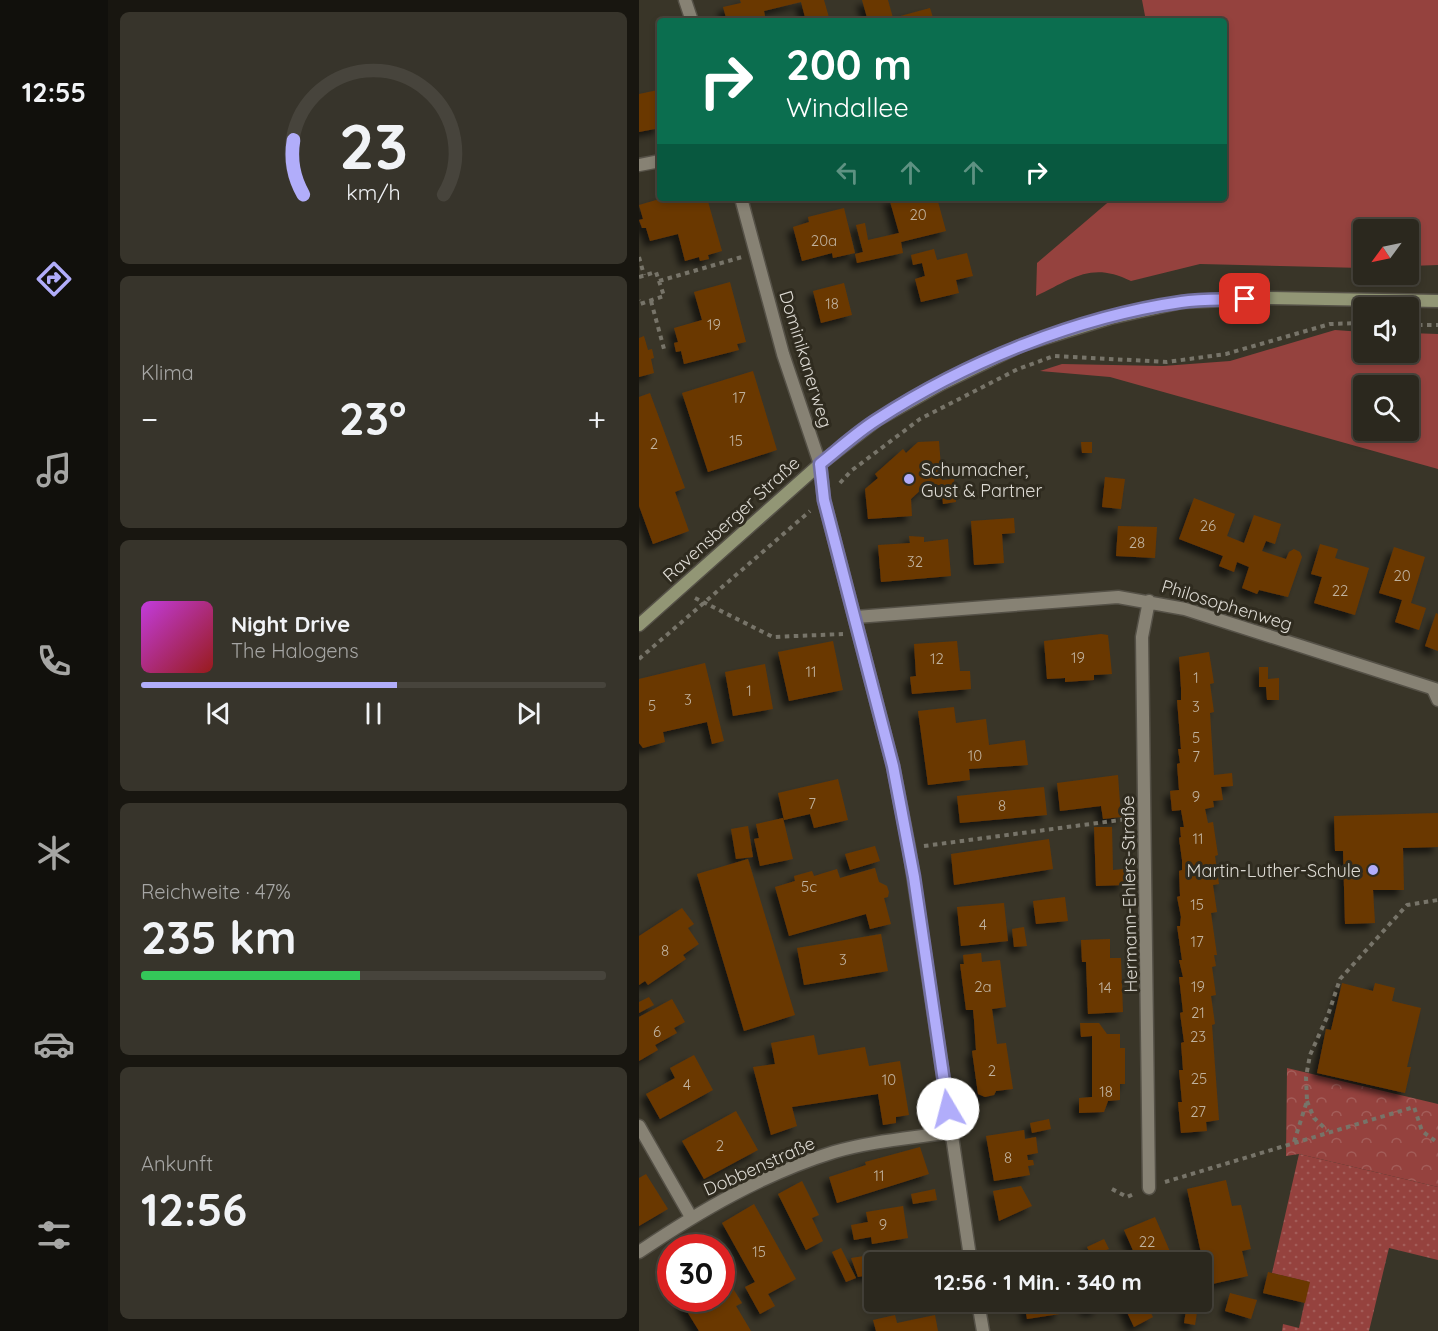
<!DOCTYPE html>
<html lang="de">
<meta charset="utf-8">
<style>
body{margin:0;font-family:Quicksand,sans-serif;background:#37342b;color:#f1f3f6;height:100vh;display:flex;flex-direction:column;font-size:22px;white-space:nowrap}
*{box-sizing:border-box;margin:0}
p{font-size:20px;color:#a6a6a4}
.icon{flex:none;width:33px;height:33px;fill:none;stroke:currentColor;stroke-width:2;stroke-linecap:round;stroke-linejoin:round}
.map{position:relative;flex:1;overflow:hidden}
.drawer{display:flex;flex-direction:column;gap:12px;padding:12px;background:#181610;width:531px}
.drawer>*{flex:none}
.banner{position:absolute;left:18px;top:18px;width:570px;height:183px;border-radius:6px;box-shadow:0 3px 9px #0003,0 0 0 2px #47443c;background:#0b6e4f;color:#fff;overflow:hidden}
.needle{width:39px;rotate:237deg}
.controls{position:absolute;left:714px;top:219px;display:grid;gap:12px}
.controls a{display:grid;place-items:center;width:66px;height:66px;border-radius:6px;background:#2b281e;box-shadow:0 3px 9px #0003,0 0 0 2px #47443c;font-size:30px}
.speed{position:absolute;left:18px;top:1234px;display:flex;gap:12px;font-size:30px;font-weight:700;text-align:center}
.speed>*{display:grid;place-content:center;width:78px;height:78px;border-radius:50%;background:#2b281e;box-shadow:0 3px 9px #0003,0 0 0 2px #47443c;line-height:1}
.speed .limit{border:9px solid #d22;background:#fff;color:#111}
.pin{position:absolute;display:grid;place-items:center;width:51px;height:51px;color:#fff;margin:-26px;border-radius:12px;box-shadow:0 3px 9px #0006}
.me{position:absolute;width:66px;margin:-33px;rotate:352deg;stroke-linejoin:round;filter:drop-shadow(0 0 4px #0008)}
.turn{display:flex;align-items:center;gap:21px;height:126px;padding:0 30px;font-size:27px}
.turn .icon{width:78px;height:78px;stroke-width:2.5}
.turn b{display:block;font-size:42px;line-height:51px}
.lanes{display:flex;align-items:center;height:57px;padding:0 30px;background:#0003;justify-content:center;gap:30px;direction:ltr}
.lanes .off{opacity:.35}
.big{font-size:45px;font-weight:700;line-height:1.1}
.drawer .card{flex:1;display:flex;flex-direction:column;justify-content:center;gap:9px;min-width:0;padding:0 21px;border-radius:9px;background:#37342b}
.drawer .dial{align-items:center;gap:0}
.dial svg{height:156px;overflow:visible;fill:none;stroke:#47443c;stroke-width:7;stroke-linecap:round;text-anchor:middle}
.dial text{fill:#f1f3f6;stroke:none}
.song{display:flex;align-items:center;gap:18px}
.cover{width:72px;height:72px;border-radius:9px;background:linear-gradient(135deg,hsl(290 70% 55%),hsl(0 70% 35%))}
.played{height:6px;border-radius:3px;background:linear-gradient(90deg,#b1adfa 55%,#47443c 55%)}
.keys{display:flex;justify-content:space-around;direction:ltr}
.heat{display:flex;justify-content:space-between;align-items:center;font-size:33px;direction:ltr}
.charge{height:9px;border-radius:4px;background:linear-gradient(90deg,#34c759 47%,#47443c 0)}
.trip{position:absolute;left:225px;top:1252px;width:348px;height:60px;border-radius:6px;background:#2b281e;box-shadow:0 3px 9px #0003,0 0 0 2px #47443c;font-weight:700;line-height:60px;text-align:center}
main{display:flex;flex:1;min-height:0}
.tab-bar{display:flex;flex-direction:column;width:108px;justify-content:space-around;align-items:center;background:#11100c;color:#a6a6a4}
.tab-bar .icon{width:42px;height:42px}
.tab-bar .current{color:#b1adfa}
.tab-bar b{font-size:27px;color:#f1f3f6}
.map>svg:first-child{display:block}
</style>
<main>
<nav class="tab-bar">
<b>12:55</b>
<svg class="icon current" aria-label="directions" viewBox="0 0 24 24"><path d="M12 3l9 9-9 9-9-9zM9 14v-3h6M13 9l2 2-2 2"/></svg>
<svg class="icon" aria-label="music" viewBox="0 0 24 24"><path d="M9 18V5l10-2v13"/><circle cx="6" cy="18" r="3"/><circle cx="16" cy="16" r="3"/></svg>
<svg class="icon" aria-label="phone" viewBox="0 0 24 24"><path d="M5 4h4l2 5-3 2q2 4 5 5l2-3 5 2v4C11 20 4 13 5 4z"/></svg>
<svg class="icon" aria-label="climate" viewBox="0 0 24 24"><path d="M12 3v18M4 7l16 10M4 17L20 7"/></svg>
<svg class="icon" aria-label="car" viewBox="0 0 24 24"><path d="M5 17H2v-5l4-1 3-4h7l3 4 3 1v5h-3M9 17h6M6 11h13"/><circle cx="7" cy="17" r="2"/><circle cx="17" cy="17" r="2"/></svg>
<svg class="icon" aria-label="filters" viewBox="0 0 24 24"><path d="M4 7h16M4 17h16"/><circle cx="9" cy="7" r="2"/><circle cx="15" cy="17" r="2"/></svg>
</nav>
<section class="drawer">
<div class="card dial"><svg viewBox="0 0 100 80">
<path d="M14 69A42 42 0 1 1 86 69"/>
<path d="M14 69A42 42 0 0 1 9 41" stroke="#b1adfa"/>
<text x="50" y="56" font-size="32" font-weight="700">23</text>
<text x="50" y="72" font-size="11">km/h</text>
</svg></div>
<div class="card"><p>Klima</p>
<div class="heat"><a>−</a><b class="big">23°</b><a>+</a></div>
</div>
<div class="card">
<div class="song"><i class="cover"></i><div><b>Night Drive</b><p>The Halogens</p></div></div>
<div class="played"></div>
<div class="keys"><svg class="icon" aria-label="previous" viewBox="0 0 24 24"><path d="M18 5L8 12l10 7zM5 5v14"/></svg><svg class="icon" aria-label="pause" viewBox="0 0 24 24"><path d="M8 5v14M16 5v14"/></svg><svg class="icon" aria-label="next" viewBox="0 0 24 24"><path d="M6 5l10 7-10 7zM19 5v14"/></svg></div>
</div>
<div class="card"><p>Reichweite · 47%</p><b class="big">235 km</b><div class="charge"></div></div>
<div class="card"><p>Ankunft</p><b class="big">12:56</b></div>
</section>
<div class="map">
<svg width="799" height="1331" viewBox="0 0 799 1331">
<defs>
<pattern id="park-crowns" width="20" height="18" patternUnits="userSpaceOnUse" patternTransform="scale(1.5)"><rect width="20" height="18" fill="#95423e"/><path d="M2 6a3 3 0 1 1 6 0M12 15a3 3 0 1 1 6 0" fill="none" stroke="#a35d59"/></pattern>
<pattern id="garden-dots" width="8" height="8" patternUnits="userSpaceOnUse" patternTransform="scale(1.5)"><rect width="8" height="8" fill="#95423e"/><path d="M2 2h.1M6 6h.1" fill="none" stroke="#a35d59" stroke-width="1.8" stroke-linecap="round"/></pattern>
<filter id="shadow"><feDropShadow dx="-5.5" dy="5.5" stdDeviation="3" flood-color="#0009"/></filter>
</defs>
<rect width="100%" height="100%" fill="#393528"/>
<!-- grass -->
<path fill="#95423e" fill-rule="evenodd" d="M503,0H799V265L770,266V230H724V268L561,264L492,281C452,261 433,279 397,296L398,263L474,198H585V21H507Z
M696,330L724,332V352H770V333L799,334V469L471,377L401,371L423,364L524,366L591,361ZM724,386H770V430H724Z"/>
<!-- park -->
<path fill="url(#park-crowns)" d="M648,1068L799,1104V1187L660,1154L647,1156Z"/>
<!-- garden -->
<path fill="url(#garden-dots)" d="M660,1154L799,1187V1260L750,1248L730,1331H643L644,1324L660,1328L670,1282L633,1273Z"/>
<!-- building -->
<path fill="#6b3801" filter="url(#shadow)" d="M101,0H185L191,21H167L162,2L125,11L127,21H88L84,7L102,3Z
M223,0H249L254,18L291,8L295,21H229Z
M19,90L21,128L0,132V94Z
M24,198H68L83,251L69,255L70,259L61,261L60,257L46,261L39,234L11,241L7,228H3L0,220L4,219L0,205Z
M250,198H298L307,231L262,242L264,253L218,263L216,254L224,252L217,225L226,223L229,240L260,233Z
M205,208L216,253L194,258L193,253L163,261L154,227L170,222L169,217Z
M295,249L298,260L328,253L334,276L317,280L320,293L282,302L276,279L286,276L283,263L274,265L272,255Z
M91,282L107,342L98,344L100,350L45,364L42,351L37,352L35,343L39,342L35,328L63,320L55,292Z
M205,283L213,315L182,323L174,291Z
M5,336L9,350L13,349L15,358L12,359L15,373L0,377V338Z
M114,371L138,450L69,472L43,393Z
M11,393L46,488L36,492L50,531L14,544L0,506V397Z
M300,441L303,480L315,479L317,502L304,504L302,485L286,486L272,499L273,516L229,519L226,489L239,478L236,474L264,449L267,453L279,442Z
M442,442H453V453H443Z
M466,477L486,479L482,509L463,507Z
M555,498L596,514L588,536L605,543L615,515L642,524L636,544L627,541L623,551L647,559L650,552L655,549L661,552L663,557L649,597L620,590L618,594L603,588L610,567L598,562L595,572L580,566L584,556L540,539Z
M375,518L376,533L363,534L365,563L335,565L332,521Z
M479,526L518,527L516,558L477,556Z
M270,536L285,537V542L309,539L312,576L242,582L239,545L271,543Z
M681,544L699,549L696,558L730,568L716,615L675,603L683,577L672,574Z
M755,547L786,557L772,603L787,608L780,630L756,622L763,600L740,593Z
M797,613L799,614V651L786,646Z
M462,634L469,635L473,674L455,675V680L426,682V678L408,679L405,641Z
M194,641L204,690L150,701L139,652Z
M318,641L321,671H331L332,689L273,694L271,677L277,676L275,644Z
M570,652L575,683L571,684L575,712L571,713L575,775L593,773L594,786L582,787L584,800L574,801L575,807L566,809L569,823L574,822L579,855L576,856L580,884L574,885L578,912L572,913L578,955H575L577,966L573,967L577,995L572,996L576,1024L573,1025L580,1120L567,1122L568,1131L542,1133L539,1102H543L540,1070H544L542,1043L545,1042L541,1013L544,1012L540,977H544L540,960H543L538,926H541L542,917L538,897L541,896L540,871L543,870V860L540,838L542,837L541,827H545L542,810L533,811L531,791L540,790L538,764L541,763L539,749H542L538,700H542V688L540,657Z
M66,663L85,741L73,744L68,722L24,732L26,742L4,748L0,743V679Z
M126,664L134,709L94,716L86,672Z
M620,667H629V679L640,678V700H628L627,687H620Z
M315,707L317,723L347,719L350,745L386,740L389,765L330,769L331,780L289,785L279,711Z
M479,775L482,817L464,819L462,806L421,811L418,783Z
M199,779L209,820L175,828L171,814L145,820L139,793Z
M405,787L408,815L321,823L318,796Z
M799,813V847L764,848L765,890H734L736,923L706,924L704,851H696L695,816Z
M144,818L154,859L121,866L115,839L120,838L117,824Z
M109,826L114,857L97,859L92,829Z
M455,827H473L474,870L485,869V885L457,886Z
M410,839L414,869L315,885L312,854Z
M236,846L241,861L211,870L206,854Z
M109,859L156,1015L105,1031L58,874Z
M236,868L240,882L248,886L250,892L249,897L245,898L252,924L231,929L227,914L150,936L136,887L156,881L155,876L173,871L175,876L198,869L201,878Z
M426,897L429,921L397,924L394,901Z
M365,903L369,941L322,946L318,907Z
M43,908L55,924L49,928L60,944L44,955L47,959L9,985L6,981L0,985V936Z
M385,927L388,946L375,947L373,929Z
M242,934L249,971L165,985L158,948Z
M471,939V958H482L484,1012L449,1014L447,962H443L442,940Z
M342,953L343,962L361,960L367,1007L353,1009L358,1044L367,1043L374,1089L357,1091L355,1095L346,1097L339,1094L333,1051L337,1050L335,1020L334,1010H327L321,964H325L324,955Z
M703,983L734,991L736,983L756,988L753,1001L782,1008L768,1067H772L766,1093L678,1073L687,1029L692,1030Z
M10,997L15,1005L0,1013V1002Z
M33,999L46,1022L35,1028L38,1033L16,1045L19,1050L0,1061V1017Z
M441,1023H460L468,1034H481V1048H486V1084H481V1100L469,1101L465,1112L440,1113V1098L453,1097V1036L442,1037Z
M175,1035L179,1055L226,1047L230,1066L261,1061L270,1115L257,1117V1123L244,1125L239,1094L153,1107L158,1126L132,1135L114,1067L136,1064L132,1043Z
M55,1055L74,1090L21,1119L7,1094L36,1078L31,1068Z
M97,1111L119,1150L65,1179L43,1141Z
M410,1119L412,1129L393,1133L391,1123Z
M385,1130L386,1139L397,1137L399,1153L388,1155L389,1160H394L395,1165L389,1166L391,1175L355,1181L347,1136Z
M281,1147L290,1174L198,1203L190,1177L227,1165L226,1162Z
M7,1174L29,1209L0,1226V1178Z
M587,1180L593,1206L602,1205L612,1249L603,1251L609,1276L569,1285L548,1189Z
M163,1181L180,1215L173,1218L184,1241L167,1250L139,1194Z
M382,1186L393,1206L360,1221L354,1191Z
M296,1189L298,1200L274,1204L272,1194Z
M115,1204L157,1279L129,1294L136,1306L121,1314L106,1287L116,1282L83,1223Z
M264,1206L269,1238L233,1244L232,1237L215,1240L212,1225L229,1222L227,1212Z
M516,1217L536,1263H507L503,1252L496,1255L485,1230Z
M465,1239L470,1249L462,1252L466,1261L456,1263L448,1247Z
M202,1248L217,1278L207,1282L193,1252Z
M288,1254L290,1263H252V1262Z
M232,1255L235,1274L219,1277L212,1258Z
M411,1256L412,1263H377V1262Z
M629,1272L671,1282L666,1303L624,1293Z
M85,1274L103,1303L97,1306L112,1331H60L41,1300L82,1299V1276Z
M591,1293L618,1300L612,1319L586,1311Z
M385,1302H419L421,1314L388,1319Z
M446,1302H459V1310L447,1311Z
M483,1302H506L514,1317L495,1327Z
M548,1304L559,1306L556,1325L545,1323Z
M256,1315L258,1323L296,1315L299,1331H237L234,1320Z"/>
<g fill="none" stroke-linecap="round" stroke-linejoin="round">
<!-- lane casing -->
<g stroke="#555147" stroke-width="15">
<path id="lane" d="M794,689L799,700"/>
</g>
<!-- street casing -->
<g stroke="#555147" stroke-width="15">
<path id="street" d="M46,0L53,21
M0,165L21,161
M102,198L144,354L181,464L185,500L254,766L270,848L332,1263
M217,617L479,597L546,609L799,690
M0,1126L52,1217
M510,1188L503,637L510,601
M0,1252C61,1211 124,1174 195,1152C232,1141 274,1138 312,1132
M339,1302L344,1331"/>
</g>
<!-- secondary casing -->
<g stroke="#555147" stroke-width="15">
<path id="secondary" d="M0,625L181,464L238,420L302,384L383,345L471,318L543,302L627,298L799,301"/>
</g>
<!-- path -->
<path stroke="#777469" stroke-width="4" stroke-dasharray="4.5 4.5" stroke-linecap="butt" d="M0,257L5,275
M0,277L17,272L25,296L1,304L0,300
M20,281L103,257
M12,301L25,349
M770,325H799
M201,483L212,471L281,419L379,369L415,356L528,362L587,354L691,324L724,323
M56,598L134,637L204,634
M0,659L171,511
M285,846L489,819
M668,1101L675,1118L689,1131
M655,1142L668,1101L667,1077L671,1055L689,1015L701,979L768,905L799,900
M526,1182L775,1107L783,1131L799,1143
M473,1189L488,1197L497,1193"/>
<!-- lane -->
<use href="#lane" stroke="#878274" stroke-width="12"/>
<!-- street -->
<use href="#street" stroke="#878274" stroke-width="12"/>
<!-- secondary -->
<use href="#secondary" stroke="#929675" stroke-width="12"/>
</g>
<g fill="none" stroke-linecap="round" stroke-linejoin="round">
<!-- route casing -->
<g stroke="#7370a2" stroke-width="15">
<path id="route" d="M309,1109L275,877L254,766L185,500L181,464C200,449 218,432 239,419C327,362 438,317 542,302C563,299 585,300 606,299"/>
</g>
<!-- route -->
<use href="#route" stroke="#b1adfa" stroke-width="10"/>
</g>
<!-- markers -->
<g fill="#b1adfa" stroke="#2f2b1f" stroke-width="2">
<circle cx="270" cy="479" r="6"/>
<circle cx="734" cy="870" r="6"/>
</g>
<g text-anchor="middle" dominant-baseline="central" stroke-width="6" stroke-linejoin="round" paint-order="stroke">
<!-- number labels -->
<g font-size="15" fill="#c0b29e">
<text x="279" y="214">20</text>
<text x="185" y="240">20a</text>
<text x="193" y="303">18</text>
<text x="75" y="324">19</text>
<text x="100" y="397">17</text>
<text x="97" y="440">15</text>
<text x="15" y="443">2</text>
<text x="569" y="525">26</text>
<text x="498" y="542">28</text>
<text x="276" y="561">32</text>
<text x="763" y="575">20</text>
<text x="701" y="590">22</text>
<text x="439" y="657">19</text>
<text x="298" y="658">12</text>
<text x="172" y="671">11</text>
<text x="557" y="677">1</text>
<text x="110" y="690">1</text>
<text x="49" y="699">3</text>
<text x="13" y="705">5</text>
<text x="557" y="706">3</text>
<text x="557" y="737">5</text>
<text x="336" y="755">10</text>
<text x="557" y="756">7</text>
<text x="557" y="796">9</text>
<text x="173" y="803">7</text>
<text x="363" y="805">8</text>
<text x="559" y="838">11</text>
<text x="170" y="886">5c</text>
<text x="558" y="904">15</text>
<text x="344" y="924">4</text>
<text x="558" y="941">17</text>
<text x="26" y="950">8</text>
<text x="204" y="959">3</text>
<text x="344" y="986">2a</text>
<text x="559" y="986">19</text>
<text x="466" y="987">14</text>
<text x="559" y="1012">21</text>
<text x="18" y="1031">6</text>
<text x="559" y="1036">23</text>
<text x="353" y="1070">2</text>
<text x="560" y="1078">25</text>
<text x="250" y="1079">10</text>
<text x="48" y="1084">4</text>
<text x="467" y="1091">18</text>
<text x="559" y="1111">27</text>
<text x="81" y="1145">2</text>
<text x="369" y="1157">8</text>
<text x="240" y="1175">11</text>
<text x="244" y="1224">9</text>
<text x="508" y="1241">22</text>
<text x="120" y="1251">15</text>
</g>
<!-- street labels -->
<g font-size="18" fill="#dddad3" stroke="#2f2b1f">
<text transform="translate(167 359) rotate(73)">Dominikanerweg</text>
<text transform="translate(92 519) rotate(-42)">Ravensberger Straße</text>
<text transform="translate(588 605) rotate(17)">Philosophenweg</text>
<text transform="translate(490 894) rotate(-91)">Hermann-Ehlers-Straße</text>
<text transform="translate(120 1166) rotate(-24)">Dobbenstraße</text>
</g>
<!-- poi labels -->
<g font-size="18" fill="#dddad3" stroke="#2f2b1f" text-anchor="start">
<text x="282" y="469">Schumacher,<tspan x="282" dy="21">Gust &amp; Partner</tspan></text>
<text x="722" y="870" text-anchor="end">Martin-Luther-Schule</text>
</g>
</g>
</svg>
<div class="controls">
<a><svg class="needle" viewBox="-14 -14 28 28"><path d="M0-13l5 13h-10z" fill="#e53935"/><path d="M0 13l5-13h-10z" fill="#a6a6a4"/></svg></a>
<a><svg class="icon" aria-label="sound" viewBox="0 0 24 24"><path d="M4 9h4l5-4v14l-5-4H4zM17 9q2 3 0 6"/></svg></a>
<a><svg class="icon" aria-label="search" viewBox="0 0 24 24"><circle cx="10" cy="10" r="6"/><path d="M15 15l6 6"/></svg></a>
</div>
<div class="speed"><div class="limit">30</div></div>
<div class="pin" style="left:606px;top:299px;background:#d93025"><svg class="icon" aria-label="arrive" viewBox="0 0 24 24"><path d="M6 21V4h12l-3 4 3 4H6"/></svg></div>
<svg class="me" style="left:309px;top:1109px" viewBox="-20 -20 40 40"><circle r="19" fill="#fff"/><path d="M0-13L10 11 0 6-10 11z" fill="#b1adfa"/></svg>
<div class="trip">12:56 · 1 Min. · 340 m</div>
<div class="banner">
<div class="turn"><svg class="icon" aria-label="right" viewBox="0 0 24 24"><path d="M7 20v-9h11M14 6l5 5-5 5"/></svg><div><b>200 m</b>Windallee</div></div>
<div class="lanes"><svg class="icon off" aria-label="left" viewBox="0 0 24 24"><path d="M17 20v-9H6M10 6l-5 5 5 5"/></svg><svg class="icon off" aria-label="ahead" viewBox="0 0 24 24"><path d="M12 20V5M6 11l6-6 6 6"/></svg><svg class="icon off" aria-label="ahead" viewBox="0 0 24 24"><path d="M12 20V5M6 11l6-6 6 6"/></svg><svg class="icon" aria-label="right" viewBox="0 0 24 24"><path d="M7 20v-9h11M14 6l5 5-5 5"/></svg></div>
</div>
</div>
</main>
